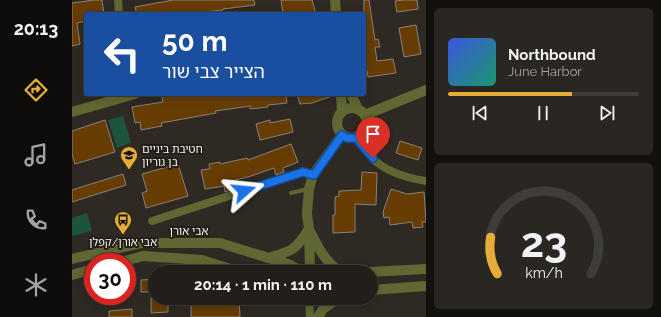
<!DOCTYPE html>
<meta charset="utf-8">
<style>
body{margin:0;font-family:Raleway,"Noto Sans Hebrew",sans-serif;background:#2a2723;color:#f1f3f6;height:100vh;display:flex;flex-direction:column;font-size:15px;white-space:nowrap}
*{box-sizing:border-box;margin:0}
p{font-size:13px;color:#a2a2a2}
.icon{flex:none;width:22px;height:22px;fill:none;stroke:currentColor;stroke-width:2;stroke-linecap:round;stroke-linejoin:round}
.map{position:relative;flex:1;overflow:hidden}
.sheet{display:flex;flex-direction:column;gap:8px;padding:8px;background:#13110e;width:235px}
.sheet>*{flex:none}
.banner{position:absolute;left:12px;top:12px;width:282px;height:84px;border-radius:4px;box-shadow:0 2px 10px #0003,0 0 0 1px #3f3d39;background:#1a4fa0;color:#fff;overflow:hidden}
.speed{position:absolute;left:12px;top:253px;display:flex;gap:8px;font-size:20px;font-weight:700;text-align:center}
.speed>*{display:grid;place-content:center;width:52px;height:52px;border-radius:50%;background:#221f1a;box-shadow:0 2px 10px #0003,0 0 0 1px #3f3d39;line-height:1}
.speed .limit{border:6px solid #d22;background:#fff;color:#111}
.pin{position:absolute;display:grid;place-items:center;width:34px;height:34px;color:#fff;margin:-41px -17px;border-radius:50% 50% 50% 0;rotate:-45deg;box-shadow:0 0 4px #0007}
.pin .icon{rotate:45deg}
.me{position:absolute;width:44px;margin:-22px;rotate:72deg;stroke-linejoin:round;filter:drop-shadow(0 0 3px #0008)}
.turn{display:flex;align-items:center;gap:14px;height:84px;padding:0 12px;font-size:18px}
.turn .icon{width:52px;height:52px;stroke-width:2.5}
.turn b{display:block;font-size:28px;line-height:34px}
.sheet .widget{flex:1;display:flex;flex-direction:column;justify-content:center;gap:6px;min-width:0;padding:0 14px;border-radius:6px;background:#2a2723}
.sheet .dial{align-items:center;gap:0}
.dial svg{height:104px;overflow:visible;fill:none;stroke:#3f3d39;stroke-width:7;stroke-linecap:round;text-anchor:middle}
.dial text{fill:#f1f3f6;stroke:none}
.song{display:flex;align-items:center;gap:12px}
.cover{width:48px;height:48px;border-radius:6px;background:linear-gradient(135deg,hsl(230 70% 55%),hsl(160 70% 35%))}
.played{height:4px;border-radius:2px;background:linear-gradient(90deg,#e5ad35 65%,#3f3d39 65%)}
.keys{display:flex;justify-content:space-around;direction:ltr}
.trip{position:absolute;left:76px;top:265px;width:230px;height:40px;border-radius:20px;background:#221f1a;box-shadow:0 2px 10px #0003,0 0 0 1px #3f3d39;font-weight:700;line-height:40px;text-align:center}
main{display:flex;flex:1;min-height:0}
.tabs{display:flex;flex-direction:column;width:72px;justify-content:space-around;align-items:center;background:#0e0c0a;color:#a2a2a2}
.tabs .icon{width:28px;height:28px}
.tabs .current{color:#e5ad35}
.tabs b{font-size:18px;color:#f1f3f6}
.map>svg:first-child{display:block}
</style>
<main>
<nav class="tabs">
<b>20:13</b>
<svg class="icon current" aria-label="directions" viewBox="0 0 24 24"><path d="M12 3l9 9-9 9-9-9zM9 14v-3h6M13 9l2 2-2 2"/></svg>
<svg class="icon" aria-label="music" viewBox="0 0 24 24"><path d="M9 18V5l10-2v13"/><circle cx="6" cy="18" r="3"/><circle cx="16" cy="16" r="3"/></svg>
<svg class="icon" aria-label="phone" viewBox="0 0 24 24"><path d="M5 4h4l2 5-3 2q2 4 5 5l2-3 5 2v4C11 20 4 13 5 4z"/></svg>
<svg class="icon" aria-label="climate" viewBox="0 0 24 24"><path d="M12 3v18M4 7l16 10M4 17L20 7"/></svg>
</nav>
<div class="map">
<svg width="354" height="317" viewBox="0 0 354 317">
<rect width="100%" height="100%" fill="#2e2923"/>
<!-- green -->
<path fill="#1d543c" d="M51,116L59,143L45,148L36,120Z
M15,213L20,231L0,236V218Z"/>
<!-- building -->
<path fill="#663c03" stroke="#89827b" d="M22,0H30L32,14H14V21L5,23L8,44L0,46V3Z
M101,0H182L183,5L151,9V10L110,14H65L63,7Z
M209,0H240L244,14H211Z
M292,0H297L303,40L306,39L308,47H303L305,61L321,59L324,73L296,77L295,70L292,71Z
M332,0H345L346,9L325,12L323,1Z
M344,25L349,54L332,57L327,28Z
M108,94H214L215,103L196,105V107L178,109V106L143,111L144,113L89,123L90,126L69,130L68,122L63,123L60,107L91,102L90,97Z
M225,94H263V95L240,103L228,104Z
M218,119L221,132L188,140L184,124L198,120V123Z
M33,120L43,152L3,164L0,154V131Z
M328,141L350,148L346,160L324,153Z
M219,144L226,162L211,168L212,172L204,175L202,168L176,177L159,181L160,189L153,192L152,186L133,189L129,170L138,169L137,164L148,162V164L175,158L176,160Z
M106,164L116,196L74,208L70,193L75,191L70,174Z
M290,172L305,173L304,205L283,204V232L261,233V215H263V197L267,196V191L289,190Z
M51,174L54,185L0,202V190Z
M319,189L335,194L352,192L354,222H350L351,227L341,228L340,222L318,225L317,217L312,218L311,212Z
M83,279V292H69V280Z
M79,298H96V312L79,313Z
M119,298H167L168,317H119Z
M60,309V317H37V311Z"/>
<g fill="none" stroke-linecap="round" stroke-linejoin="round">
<!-- service -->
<path stroke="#606732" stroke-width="4" d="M219,193L236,189"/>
<!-- minor -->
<path stroke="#606732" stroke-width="8" d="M46,0L47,14
M284,138C290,144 294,152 300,158C314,172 335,178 354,181
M80,221L231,172L241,175
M237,298L238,317"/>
<!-- tertiary -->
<path stroke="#606732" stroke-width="10" d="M263,0L264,14
M269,94L270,112
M279,94L286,109
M265 123a15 15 0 1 1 30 0a15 15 0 1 1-30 0Z
M0,112L63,94
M293,115L354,90
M239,233C247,249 253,261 268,272
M196,258C220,251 223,251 237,229
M0,259L70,243H148L216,264L231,272
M49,262L71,256L130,260L168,272
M238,272L237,229L235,214L237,189L241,175L270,135
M297,272L354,269
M0,275L21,269
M299,290L354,286
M246,317L251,309L267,298"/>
</g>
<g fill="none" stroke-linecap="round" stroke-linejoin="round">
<!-- route casing -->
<g stroke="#114b97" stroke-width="10">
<path id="route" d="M172,191L231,172L242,175L270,135L274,138H284L301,158"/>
</g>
<!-- route -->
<use href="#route" stroke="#1a73e8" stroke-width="7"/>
</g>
<!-- icons -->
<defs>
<g id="school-pin" transform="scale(0.9)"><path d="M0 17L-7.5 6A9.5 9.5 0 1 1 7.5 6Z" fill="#e5ad35" stroke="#251f19"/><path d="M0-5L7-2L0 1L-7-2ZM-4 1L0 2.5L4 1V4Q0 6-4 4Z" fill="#111"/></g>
<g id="bus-pin" transform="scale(0.9)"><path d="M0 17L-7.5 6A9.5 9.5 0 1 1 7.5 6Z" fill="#e5ad35" stroke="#251f19"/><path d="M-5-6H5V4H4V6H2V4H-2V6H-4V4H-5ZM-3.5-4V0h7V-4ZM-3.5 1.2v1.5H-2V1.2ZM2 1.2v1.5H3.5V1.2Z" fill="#111"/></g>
</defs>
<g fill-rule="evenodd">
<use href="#school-pin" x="57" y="155"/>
<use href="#bus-pin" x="51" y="220"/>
</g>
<g text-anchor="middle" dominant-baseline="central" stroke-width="4" stroke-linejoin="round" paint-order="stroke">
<!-- poi labels -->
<g font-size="11" fill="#f6f2ee" stroke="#251f19" text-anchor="start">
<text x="70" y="149">חטיבת ביניים<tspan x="70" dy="13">בן גוריון</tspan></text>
<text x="51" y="242" text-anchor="middle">אבי אורן/קפלן</text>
</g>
<!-- street labels -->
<g font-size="11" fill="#f6f2ee" stroke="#251f19">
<text x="117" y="231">אבי אורן</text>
</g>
</g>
</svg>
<div class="speed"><div class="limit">30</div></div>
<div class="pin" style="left:301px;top:158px;background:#d93025"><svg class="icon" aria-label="arrive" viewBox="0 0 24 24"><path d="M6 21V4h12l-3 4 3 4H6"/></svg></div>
<svg class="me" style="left:172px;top:191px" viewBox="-20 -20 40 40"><path d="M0-17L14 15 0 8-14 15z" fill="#1a73e8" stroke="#fff" stroke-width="4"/></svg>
<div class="trip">20:14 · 1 min · 110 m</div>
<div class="banner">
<div class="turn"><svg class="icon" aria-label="left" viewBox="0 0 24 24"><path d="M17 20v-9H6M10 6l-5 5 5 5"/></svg><div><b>50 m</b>הצייר צבי שור</div></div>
</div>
</div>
<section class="sheet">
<div class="widget">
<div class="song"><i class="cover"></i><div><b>Northbound</b><p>June Harbor</p></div></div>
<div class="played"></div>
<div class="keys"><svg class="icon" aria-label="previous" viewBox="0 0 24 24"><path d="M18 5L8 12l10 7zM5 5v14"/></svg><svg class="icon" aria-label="pause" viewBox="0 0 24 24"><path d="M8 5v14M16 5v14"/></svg><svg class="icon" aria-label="next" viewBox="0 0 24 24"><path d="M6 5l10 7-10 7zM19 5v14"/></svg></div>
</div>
<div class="widget dial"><svg viewBox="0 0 100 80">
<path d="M14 69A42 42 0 1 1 86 69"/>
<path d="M14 69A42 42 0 0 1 9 41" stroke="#e5ad35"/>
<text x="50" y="56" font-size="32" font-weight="700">23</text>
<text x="50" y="72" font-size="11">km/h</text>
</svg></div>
</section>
</main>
